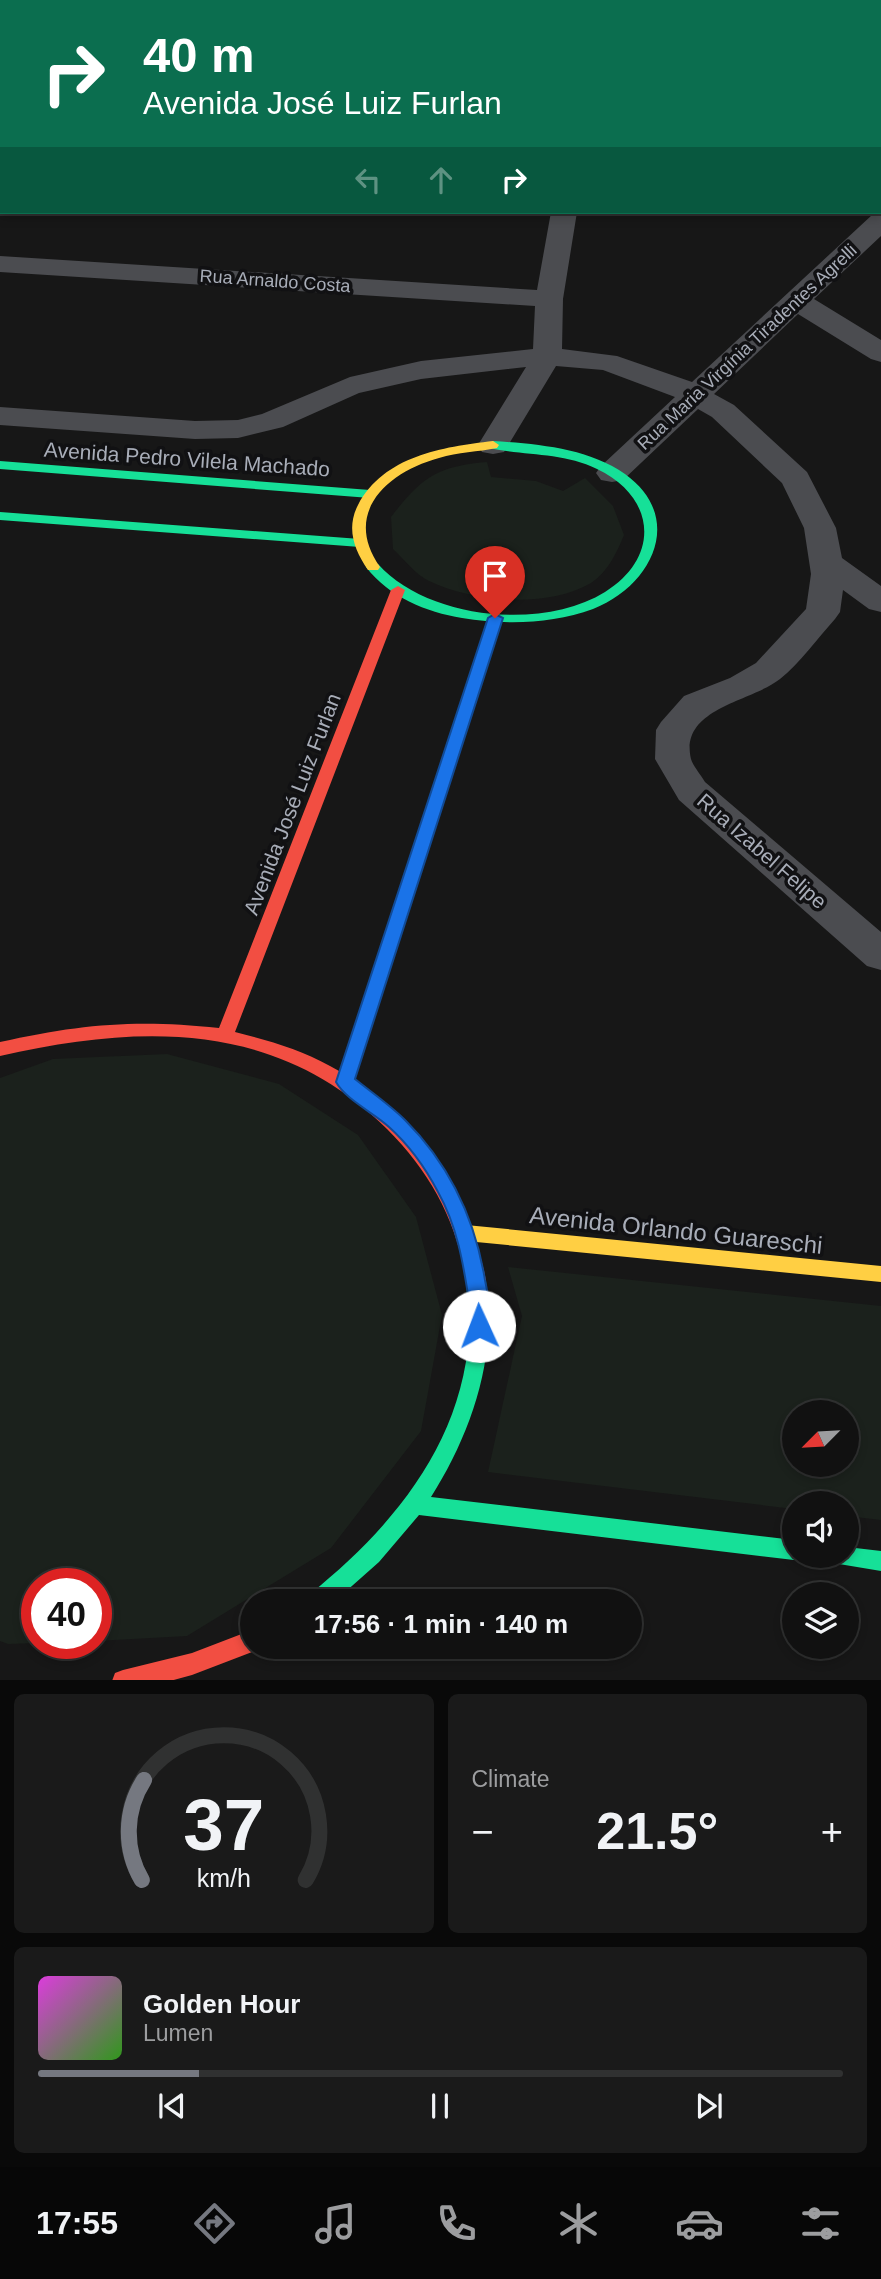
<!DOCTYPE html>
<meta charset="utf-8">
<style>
body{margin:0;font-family:Helvetica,sans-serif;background:#1a1a1a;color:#f1f3f6;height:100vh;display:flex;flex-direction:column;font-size:26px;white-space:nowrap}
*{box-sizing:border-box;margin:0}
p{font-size:23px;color:#9c9d9f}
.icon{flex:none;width:38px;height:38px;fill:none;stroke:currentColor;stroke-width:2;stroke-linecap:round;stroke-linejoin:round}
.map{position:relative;height:1680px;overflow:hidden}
.panel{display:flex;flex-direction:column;gap:14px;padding:14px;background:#090909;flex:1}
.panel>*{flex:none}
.guide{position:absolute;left:0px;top:0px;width:882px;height:214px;box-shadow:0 4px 10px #0003,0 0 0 2px #303131;background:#0b6e4f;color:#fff;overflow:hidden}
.needle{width:46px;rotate:246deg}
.tools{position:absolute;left:782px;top:1400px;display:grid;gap:14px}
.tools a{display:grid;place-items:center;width:77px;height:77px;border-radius:50%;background:#111;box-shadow:0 4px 10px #0003,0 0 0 2px #303131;font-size:35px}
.speed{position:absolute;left:21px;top:1568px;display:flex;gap:14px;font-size:35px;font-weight:700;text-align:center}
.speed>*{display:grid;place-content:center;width:91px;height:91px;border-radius:50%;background:#111;box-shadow:0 4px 10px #0003,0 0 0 2px #303131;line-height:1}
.speed .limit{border:10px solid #d22;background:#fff;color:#111}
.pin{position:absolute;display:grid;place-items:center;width:60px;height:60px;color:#fff;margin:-72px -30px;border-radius:50% 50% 50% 0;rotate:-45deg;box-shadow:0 0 7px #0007}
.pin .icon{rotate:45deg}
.me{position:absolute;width:77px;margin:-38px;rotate:358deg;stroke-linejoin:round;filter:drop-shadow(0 0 5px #0008)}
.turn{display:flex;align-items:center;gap:24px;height:147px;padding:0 28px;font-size:32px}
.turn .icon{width:91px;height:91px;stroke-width:2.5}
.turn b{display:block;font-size:49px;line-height:60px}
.lanes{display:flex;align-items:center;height:66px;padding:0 28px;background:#0003;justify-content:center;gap:35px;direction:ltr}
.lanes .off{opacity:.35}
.big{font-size:52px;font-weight:700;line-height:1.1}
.panel .card{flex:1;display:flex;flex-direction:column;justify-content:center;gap:10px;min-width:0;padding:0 24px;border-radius:10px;background:#1a1a1a}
.panel .dial{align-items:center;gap:0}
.dial svg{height:182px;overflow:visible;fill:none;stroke:#303131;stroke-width:7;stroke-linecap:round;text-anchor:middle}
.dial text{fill:#f1f3f6;stroke:none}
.song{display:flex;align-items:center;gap:21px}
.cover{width:84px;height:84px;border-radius:10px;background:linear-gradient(135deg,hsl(300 70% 55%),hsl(110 70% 35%))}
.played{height:7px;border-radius:4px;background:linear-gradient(90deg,#757880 20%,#303131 20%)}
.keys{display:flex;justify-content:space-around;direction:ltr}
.heat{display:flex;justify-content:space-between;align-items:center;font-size:38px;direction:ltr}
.panel .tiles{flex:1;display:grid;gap:14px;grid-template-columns:1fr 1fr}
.card:last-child{grid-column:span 2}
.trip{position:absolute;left:240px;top:1589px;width:402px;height:70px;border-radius:35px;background:#111;box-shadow:0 4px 10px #0003,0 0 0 2px #303131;font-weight:700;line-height:70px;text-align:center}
.tab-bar{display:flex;height:112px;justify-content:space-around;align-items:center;background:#070707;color:#9c9d9f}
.tab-bar .icon{width:49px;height:49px}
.tab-bar .on{color:#757880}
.tab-bar b{font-size:32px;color:#f1f3f6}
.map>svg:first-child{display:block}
</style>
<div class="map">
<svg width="881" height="1681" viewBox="0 0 881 1681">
<rect width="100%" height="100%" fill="#171717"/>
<!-- green -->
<path fill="#1b211c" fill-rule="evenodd" d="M487,462L491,477L536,481L563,491L585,478L613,506L624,535C617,552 608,572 591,583C547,609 473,602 429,581C416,575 404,559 393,549L391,517C421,478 437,466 487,462Z
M167,1054L279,1084L358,1135L416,1217L442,1315L421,1431L331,1548L187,1636L96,1641V1584H37V1643L8,1644L0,1641V1078L53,1059Z
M508,1267L881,1306V1520L847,1516V1503H794V1509L488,1472L522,1316ZM794,1412H847V1465H794Z"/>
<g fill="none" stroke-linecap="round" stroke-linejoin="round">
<!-- street -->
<path fill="#4b4c50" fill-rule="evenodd" d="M218,0H240L217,2Z
M866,0H881V8L880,2Z
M0,31H2V45H0Z
M880,78H881V92H880Z
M0,133H2V149H0Z
M551,212H577L563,299L562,349L617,356L692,382L872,215L881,213V236L814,299L881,340V362L871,359L798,314L714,394L734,405L807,472L836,528L842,558L881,586V612L869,609L843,590L840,612L835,619C817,639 800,663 780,679C751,702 679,708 691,759C693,766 701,775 705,782L881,932V970L867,966L679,800L655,759L656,730L661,722L684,696L730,678L756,663L806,609L811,574L804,528L782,483L712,417L698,409L623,480L612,482L601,480L596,473L601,466L675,397L603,370L556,366L504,452L493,454L482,452L478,445L526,367L421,379L359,393L283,427L238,438L195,439L0,425V407L195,421L238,420L262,414L350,377L421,361L533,349L535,306L0,272V256L537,290Z"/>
<!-- fast -->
<path fill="#16e098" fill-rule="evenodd" d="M493,441C537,444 588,448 625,474C686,518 652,586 593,609C552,624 505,625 462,618C426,612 389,597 366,567L368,564H378C427,619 542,631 605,592C661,557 656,497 597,469C562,452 525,456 489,448L487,445Z
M0,461L370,490L377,494L370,498L0,469Z
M0,512L360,539L367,543L360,547L0,520Z
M476,1273L483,1275L486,1281C487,1299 489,1317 488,1335C485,1391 461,1450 431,1497L794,1540V1556L802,1557L794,1560L419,1515L379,1562L335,1601H307L310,1594C392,1528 462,1444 469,1335C470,1317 467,1299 466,1281L469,1275Z
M847,1547L881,1551V1571L833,1563L830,1556H847Z"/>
<!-- slow -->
<path fill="#ffcf43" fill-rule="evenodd" d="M493,441L499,445L497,448C478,452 458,452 439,458C387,472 342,513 380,567L378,570H368C354,550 346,528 358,505C384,456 442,447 493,441Z
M430,814L438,819L354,1082L351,1087L345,1089L339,1087L336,1082L422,819Z
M466,1225L881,1266V1282L466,1241L459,1239L457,1233L459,1227Z"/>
<!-- jam -->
<path fill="#f24e42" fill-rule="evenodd" d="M398,586L405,590L235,1032C267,1040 300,1049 330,1066C411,1110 470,1190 486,1281L483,1287L476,1289L469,1287L466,1281C457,1221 430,1172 387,1129C277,1020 141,1024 0,1056V1042C80,1024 137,1019 219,1028L391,590Z
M495,614L502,618L438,819L430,824L424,823L422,819L488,618Z
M252,1630V1647H261L260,1649L192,1675L170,1681H112L115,1673L123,1670L192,1653Z"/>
</g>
<!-- route -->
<path fill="#1a73e8" stroke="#114b97" stroke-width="2" d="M495,614L503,618L355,1079C371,1092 390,1105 405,1120C449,1164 475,1219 485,1280C488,1296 494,1317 486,1332L479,1335L472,1332C467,1322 471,1311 469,1301C463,1262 457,1226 438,1192C426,1169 409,1145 389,1127C374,1113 346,1100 336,1082L488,618Z"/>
<g text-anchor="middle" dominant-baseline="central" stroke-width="7" stroke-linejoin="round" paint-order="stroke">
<!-- far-street labels -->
<g font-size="18" fill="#a8adb8" stroke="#111113">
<text transform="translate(275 281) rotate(4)">Rua Arnaldo Costa</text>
<text transform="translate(747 347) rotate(-43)">Rua Maria Virgínia Tiradentes Agrelli</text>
</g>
<!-- street labels -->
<g font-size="21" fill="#a8adb8" stroke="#111113">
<text transform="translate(187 459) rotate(4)">Avenida Pedro Vilela Machado</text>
<text transform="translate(292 804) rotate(-69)">Avenida José Luiz Furlan</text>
<text transform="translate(762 851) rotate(41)">Rua Izabel Felipe</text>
</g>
<!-- near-street labels -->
<g font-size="24" fill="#a8adb8" stroke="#111113">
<text transform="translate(676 1230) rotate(6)">Avenida Orlando Guareschi</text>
</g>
</g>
</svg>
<div class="tools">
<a><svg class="needle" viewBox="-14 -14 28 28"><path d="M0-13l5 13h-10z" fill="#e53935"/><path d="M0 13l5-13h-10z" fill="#9c9d9f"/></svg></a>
<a><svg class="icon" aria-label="sound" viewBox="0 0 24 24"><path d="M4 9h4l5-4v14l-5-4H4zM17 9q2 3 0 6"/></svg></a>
<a><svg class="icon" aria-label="layers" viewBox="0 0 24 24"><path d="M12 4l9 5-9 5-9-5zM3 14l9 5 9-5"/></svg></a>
</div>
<div class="speed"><div class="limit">40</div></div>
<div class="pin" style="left:495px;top:618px;background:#d93025"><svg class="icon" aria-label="arrive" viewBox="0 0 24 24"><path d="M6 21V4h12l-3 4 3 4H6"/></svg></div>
<svg class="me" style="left:479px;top:1326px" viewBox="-20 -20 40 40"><circle r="19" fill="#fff"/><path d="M0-13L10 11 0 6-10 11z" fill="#1a73e8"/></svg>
<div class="trip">17:56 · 1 min · 140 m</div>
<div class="guide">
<div class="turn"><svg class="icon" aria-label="right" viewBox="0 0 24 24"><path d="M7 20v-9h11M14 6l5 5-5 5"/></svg><div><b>40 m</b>Avenida José Luiz Furlan</div></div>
<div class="lanes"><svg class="icon off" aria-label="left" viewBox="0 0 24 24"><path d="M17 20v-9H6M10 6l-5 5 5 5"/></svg><svg class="icon off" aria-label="ahead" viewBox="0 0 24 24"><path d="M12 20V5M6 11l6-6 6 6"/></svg><svg class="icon" aria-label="right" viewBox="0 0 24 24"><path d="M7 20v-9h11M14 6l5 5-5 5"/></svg></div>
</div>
</div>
<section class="panel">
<div class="tiles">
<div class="card dial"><svg viewBox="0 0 100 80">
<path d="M14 69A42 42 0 1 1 86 69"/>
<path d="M14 69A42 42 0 0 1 15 25" stroke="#757880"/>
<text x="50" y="56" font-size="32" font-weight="700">37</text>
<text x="50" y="72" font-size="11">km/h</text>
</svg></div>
<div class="card"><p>Climate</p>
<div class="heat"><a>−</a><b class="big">21.5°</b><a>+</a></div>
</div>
<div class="card">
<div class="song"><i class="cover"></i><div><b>Golden Hour</b><p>Lumen</p></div></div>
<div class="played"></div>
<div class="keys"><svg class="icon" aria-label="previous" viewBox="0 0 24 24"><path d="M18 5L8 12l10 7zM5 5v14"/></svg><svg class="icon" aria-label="pause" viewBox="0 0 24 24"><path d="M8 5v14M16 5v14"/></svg><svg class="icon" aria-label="next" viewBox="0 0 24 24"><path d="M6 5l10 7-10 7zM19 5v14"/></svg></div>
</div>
</div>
</section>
<nav class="tab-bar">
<b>17:55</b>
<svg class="icon on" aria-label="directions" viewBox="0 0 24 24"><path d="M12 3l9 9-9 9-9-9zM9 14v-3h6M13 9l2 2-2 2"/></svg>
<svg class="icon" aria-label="music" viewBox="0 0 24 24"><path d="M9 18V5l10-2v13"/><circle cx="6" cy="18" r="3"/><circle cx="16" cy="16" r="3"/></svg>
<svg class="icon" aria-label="phone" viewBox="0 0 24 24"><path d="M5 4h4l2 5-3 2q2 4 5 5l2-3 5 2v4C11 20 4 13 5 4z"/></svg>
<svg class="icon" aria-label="climate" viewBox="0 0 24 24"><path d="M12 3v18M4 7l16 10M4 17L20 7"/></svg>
<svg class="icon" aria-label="car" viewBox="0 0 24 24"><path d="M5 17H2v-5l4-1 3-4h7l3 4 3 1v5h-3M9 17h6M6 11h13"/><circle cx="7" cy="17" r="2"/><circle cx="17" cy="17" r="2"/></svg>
<svg class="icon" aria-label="filters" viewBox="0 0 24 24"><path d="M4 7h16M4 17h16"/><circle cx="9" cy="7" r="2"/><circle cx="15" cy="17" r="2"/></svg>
</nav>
